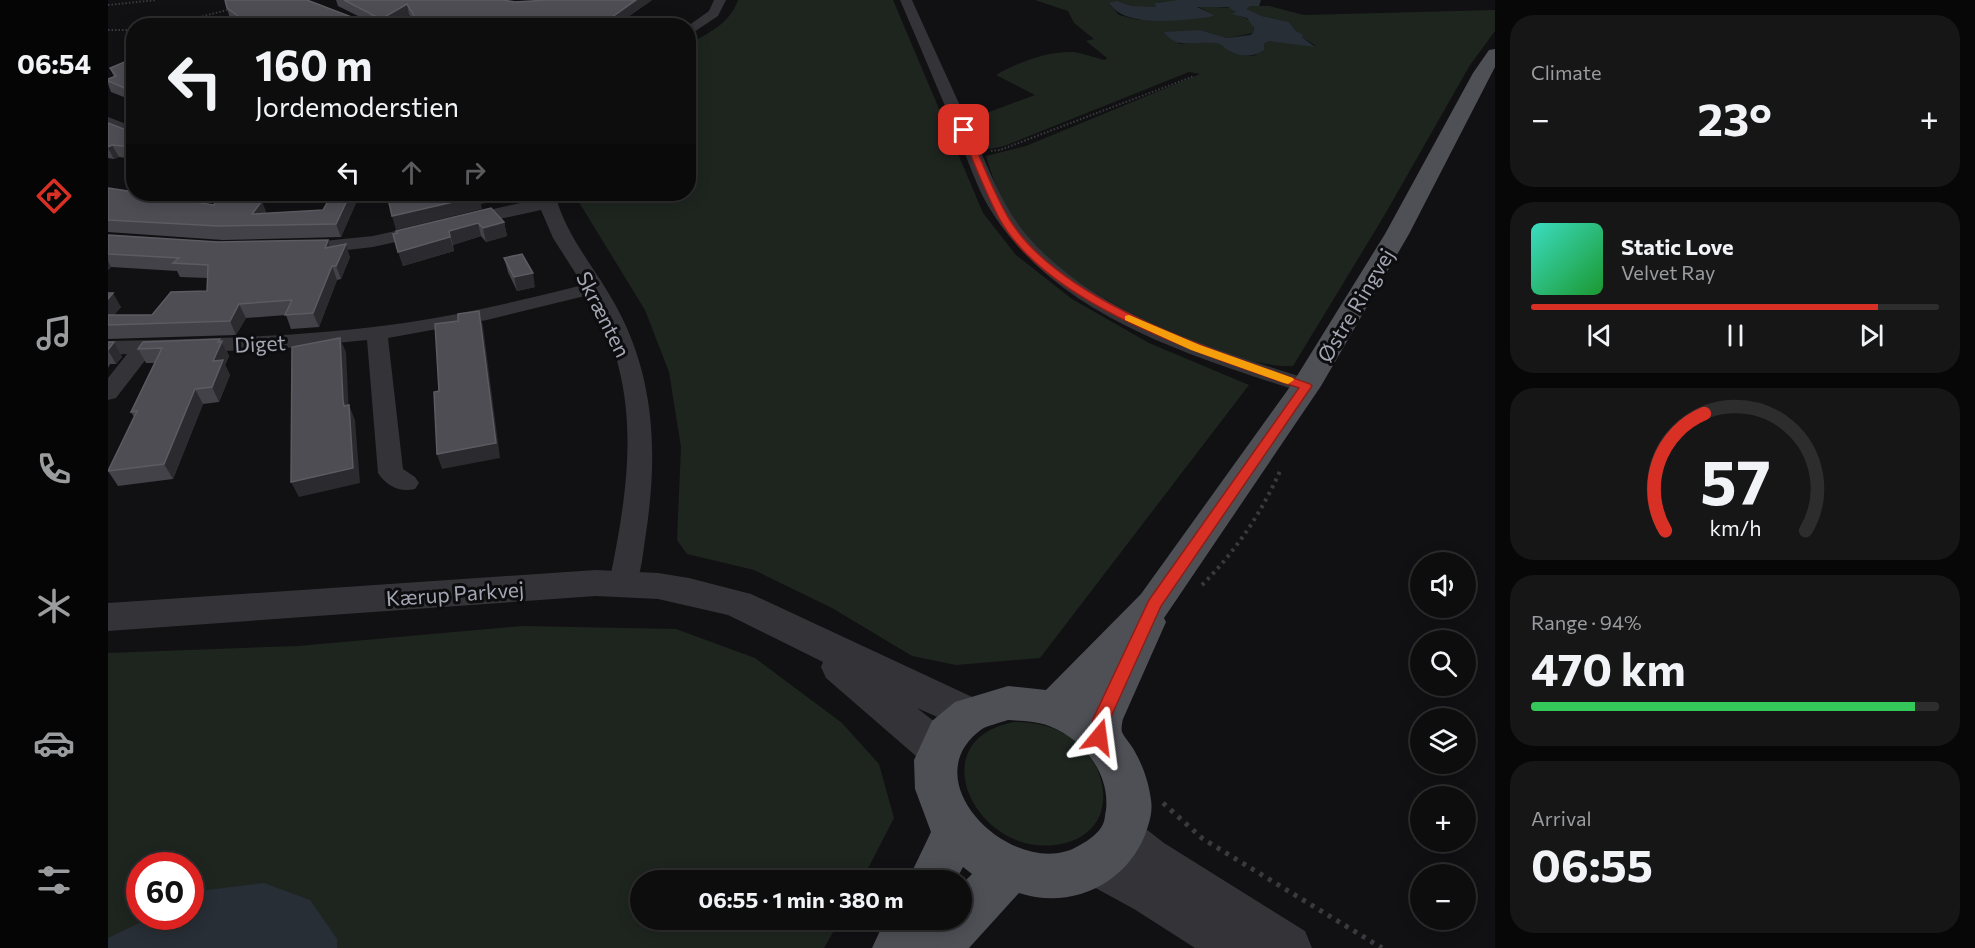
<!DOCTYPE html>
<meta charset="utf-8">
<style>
body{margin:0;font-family:Commissioner,sans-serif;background:#161617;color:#f1f3f6;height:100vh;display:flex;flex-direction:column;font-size:22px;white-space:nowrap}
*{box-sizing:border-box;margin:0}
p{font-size:20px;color:#9a9c9e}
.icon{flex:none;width:33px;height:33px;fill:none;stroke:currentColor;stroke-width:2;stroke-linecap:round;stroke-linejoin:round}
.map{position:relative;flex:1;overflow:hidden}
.details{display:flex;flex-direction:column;gap:15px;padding:15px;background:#070708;width:480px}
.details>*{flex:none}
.banner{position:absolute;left:18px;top:18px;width:570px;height:183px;border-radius:24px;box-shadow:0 3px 15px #0003,0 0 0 2px #2d2d2e;background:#0d0d0e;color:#f1f3f6;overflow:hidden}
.tools{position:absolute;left:1302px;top:552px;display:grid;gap:12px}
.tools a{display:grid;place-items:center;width:66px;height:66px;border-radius:50%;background:#0d0d0e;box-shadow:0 3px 15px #0003,0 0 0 2px #2d2d2e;font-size:30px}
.speed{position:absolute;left:18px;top:852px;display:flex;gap:12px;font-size:30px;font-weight:700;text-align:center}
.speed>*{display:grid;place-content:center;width:78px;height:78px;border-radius:50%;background:#0d0d0e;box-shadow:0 3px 15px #0003,0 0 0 2px #2d2d2e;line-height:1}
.speed .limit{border:9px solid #d22;background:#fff;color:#111}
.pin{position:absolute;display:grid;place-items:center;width:51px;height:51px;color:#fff;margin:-26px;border-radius:12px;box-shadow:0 3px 9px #0006}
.me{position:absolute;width:66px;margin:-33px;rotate:16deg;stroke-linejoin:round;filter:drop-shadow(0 0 4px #0008)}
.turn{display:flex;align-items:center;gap:21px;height:126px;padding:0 30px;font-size:27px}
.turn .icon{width:78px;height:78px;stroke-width:2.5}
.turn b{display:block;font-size:42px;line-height:51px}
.lanes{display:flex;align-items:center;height:57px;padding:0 30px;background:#0003;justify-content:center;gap:30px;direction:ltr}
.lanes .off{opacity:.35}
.big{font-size:45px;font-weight:700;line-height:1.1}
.details .tile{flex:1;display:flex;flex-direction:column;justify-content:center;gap:9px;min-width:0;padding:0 21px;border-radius:24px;background:#161617}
.details .dial{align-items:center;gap:0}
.dial svg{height:156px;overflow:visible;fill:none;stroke:#2d2d2e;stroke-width:7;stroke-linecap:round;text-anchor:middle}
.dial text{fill:#f1f3f6;stroke:none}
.song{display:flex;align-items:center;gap:18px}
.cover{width:72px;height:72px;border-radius:9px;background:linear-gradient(135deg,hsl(170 70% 55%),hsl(130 70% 35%))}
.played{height:6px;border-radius:3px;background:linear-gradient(90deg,#d93025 85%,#2d2d2e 85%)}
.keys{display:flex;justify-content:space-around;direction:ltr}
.heat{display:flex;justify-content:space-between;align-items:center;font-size:33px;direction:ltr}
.charge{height:9px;border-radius:4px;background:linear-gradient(90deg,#34c759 94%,#2d2d2e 0)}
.trip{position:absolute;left:522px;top:870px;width:342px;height:60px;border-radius:30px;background:#0d0d0e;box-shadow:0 3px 15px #0003,0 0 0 2px #2d2d2e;font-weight:700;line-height:60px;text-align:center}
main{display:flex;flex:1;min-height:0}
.tab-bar{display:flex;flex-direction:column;width:108px;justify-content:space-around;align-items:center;background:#050506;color:#9a9c9e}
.tab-bar .icon{width:42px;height:42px}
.tab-bar .selected{color:#d93025}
.tab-bar b{font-size:27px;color:#f1f3f6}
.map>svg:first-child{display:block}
</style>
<main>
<nav class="tab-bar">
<b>06:54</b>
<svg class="icon selected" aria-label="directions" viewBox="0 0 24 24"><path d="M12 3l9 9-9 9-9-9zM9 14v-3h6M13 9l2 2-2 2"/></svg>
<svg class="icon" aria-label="music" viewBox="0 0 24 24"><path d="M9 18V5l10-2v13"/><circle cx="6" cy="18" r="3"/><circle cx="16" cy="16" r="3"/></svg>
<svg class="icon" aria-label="phone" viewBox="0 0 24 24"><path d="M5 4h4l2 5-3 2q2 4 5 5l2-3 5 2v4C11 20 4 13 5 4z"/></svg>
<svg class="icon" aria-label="climate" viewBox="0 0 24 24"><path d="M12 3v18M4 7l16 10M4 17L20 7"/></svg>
<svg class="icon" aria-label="car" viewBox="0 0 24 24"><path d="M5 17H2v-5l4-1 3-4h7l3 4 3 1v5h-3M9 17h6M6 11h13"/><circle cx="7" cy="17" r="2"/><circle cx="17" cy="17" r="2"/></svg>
<svg class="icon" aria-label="filters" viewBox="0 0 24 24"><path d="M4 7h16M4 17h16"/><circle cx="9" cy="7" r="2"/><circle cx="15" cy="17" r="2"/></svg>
</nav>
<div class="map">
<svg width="1387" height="948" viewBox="0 0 1387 948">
<rect width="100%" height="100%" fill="#111113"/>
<!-- green -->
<path fill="#1e251f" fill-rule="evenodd" d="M630,0H785L875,213L908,255L964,299L1041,343L1141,385L932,658L848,665L804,656L724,608L646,570L579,554L569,540L573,447L561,372L537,310L469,199L468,194H580L581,44C601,33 622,23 630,0Z
M927,0H1108L1051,2C1040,18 1014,0 1001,4L1011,15L1030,20L1105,15L1089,6L1125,8L1128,12L1124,14C1135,17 1148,19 1145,33L1119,38L1092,30L1070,44C1081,45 1104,39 1113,44C1125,50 1134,59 1148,55L1156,44L1161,41L1208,46L1194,37L1196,35L1188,31L1181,22L1154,16L1139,9L1142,6H1161L1196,15L1387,10V31L1362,65L1276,216L1185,366C1121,369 976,297 931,251C906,226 887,189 878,156L918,146L1092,74L1081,72L896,146L881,149L870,146L857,121L927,95L888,75C910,62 940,51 965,52C976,53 986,58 997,60L999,58L978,41L986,39L966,23L960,11Z
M414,626L568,629L647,658L734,723L771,764L786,818L754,880H532V920H732L716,948H0V653L190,646ZM32,866H82V916H32Z
M906,722C927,722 948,726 966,740C1002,767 1011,829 957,843C873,865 807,741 906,722Z"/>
<!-- water -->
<path fill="#282e36" d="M1071,0H1153L1151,6H1142L1139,9L1154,16L1181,22L1188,31L1196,35L1194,37L1207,47L1161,41L1156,44V50C1144,58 1133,57 1120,50C1115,47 1114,44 1108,43C1089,40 1069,51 1056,32L1092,30L1119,38L1142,35L1145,33L1146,28L1139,18L1123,14L1128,12L1120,7H1089L1106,15L1102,17C1075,20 1017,29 1001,3L1008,1L1023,6L1045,7L1048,6L1047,3Z
M156,883L202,900L229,939V948H0V938L44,917L82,916L83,898L99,890Z"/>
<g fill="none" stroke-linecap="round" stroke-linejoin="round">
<!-- path-far2 -->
<path stroke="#393a3f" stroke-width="2" stroke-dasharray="1.5 2" stroke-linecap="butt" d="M0,5L48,0
M71,23L79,26
M57,26L123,9
M0,30H26
M883,151L892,150L1086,76"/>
<!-- path-far1 -->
<path stroke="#393a3f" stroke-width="4" stroke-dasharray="3 4.5" stroke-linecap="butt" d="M1094,585C1127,552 1153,514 1172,471"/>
<!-- path -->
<path stroke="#393a3f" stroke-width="5" stroke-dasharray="4 6" stroke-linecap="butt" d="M1055,803L1095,839L1274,948"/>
<!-- minor -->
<path fill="#333338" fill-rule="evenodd" d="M606,0H618L610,16L580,36V26L601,11Z
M792,0H804C825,47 847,94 868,141C883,174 896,209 920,237C992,318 1107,349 1206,381L1209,386L1206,391L1198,393L1190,391C1075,353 946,315 880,206C868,185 860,160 851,139C831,92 812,46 792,0Z
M0,117L26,127V138L0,128Z
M430,194H447C458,237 487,267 508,306C547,377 550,454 538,533C535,551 534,574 525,591L515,594L505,591L501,583C522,482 536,389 481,295L379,320L280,338L295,469L307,477L311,483L307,489C293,493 278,486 270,473L259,340L168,349L42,354L8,398L0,400V378L19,354L0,355V341C99,339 198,337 296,323C356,314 416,300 475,285L445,238L433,210L265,247L205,254L198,252L195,248L198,244L205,242L265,236L430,199Z"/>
<!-- tertiary -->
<path fill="#333338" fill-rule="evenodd" d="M488,570L550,573L581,578L643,594L875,702L881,714L875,726L861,731L809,708L846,737L852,750L846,763L831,768L816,763L718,678L713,667L715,662L620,615L550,599L488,596L0,631V603Z
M1013,816L1029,822L1056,843L1197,931L1204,948H1087L1026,909L971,879L964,864L971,849L987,842L994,845L991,837L997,822Z"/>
<!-- primary -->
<path fill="#4f5056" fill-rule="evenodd" d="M1387,49V67L1301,234L1213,386L1056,618L1058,622L1015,719C1014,723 1013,729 1014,732C1017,739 1024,745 1027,752C1035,766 1041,783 1043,800C1045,812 1041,824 1037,835C1017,885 962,910 911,893L861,948H764L777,920H854V884L864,874L855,867L848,880H800L823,832L807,789L806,760L824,721L847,702L900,686L938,690L1033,594L1184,384L1277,234L1365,73L1381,50ZM900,720C913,721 928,721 941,726C975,739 1002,773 998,810C997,814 997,820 995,824C991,833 981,840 972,845C910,884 800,782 874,729C881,725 892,723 900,720Z"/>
</g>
<!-- wall -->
<path fill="#434248" d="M228,0H395L407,2L544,0L507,26H308L301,15L283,26H132L122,19L119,8L246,18L252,17L230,6Z
M26,58V101L3,92L0,84V79L6,77L2,68Z
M0,123L26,133V159L11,157L6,159L0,158Z
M0,188L158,213L215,210L224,194H252L233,237L115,240L0,232Z
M383,208L396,222L399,236L378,242L373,236L345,245L346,251L295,266L285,234Z
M0,235L110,242L220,240L223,247L242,257L233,279L229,280L211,327L183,329L178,315L138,318L128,335L0,339V293L13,307L6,315H44L99,291L100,278L72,277L69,271L3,267L0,270Z
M396,258L427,287L409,291L400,272Z
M112,339L121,356L117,365L122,375L111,402L95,404L65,479L10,486L0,471L26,417L23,412L47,363H38L30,349Z
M0,342H6L14,357L8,364H2L0,368Z"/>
<!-- shaded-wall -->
<path fill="#2b2a2e" d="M528,0H544L507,26H484Z
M299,4L301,15L283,26H261Z
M4,145L11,157L6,159L0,148V147Z
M242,194H252L233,237L228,224Z
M368,194H397L398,199L373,204L374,209L288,230L284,216Z
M154,201L159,214H144Z
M396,222L399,236L378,242L375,228Z
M370,223L373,236L345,245L341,231Z
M342,237L346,251L295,266L290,252Z
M220,240L225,253L217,248Z
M238,244L242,257L233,279L228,266Z
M0,261L3,267L0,270Z
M224,266L229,280L211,327L205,313Z
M425,273L427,287L409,291L406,277Z
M5,293L13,307L0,322V299Z
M131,304L138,318L128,335L122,321Z
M371,311L375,326L392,458L334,469L329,454Z
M232,338L238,352L241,415L236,406L235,400Z
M112,339L121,356L117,365L122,375L111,402L104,387L105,361Z
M6,342L14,357L8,364L0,350Z
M87,389L95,404L65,479L56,464Z
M241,405L247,420L252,483L191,497L183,482Z"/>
<!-- building -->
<path fill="#4e4d54" stroke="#5b5b62" stroke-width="1.5" d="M117,0H199L246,18L267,16L236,0H395L407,2L440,0H528L504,17L484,26H312L299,4L261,26H144L119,8Z
M26,58V92L0,81V79L8,76L2,68Z
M0,123L26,133V147L4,145L0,147Z
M0,188L26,192V194H34L106,205L109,197L154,201L144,214L215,210L224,194H242L228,224L110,226L0,220Z
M279,194H369L371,196L284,216Z
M383,208L396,222L375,228L370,223L341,231L342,237L290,252L285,234L289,233L288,231Z
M0,235L110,242L220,240L217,248L238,244L228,266H224L205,313L177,315L184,300L131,304L122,321L0,325V315H44L63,292L99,291L100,265L65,263L71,258L0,254Z
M414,254L425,273L406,277L396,258Z
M0,293H5L0,299Z
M371,311L388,443L329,454L326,392L331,391L327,324L350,321V314Z
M232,338L235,400L236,406L241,405L245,468L183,482L184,347Z
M112,339L110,342L114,341L105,361L115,360L104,387L87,389L56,464L0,471L29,411L23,412L54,348L30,349L35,342Z
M0,342H6L0,350Z"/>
<!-- route -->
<path fill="#d93025" stroke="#8d1f18" stroke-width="1.5" d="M853,129L860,130C873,159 884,190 900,217C951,304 1112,352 1202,384L1204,386L1053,606L1002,719L997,743L991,745L985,743L982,737L985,719L1041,600L1191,388C1100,356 940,307 891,218C876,190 865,159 852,130Z"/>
<!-- slow -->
<path fill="#f59e0b" d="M1021,315L1092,345L1185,378L1186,380L1180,384L1176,383L1083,350L1017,320V316Z"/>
<g text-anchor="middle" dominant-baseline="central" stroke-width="6" stroke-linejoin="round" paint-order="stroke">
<!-- street labels -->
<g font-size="21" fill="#a3a6b3" stroke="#0d0c0e">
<text transform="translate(1247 305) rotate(-59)">Østre Ringvej</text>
<text transform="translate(496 314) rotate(63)">Skrænten</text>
<text transform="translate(152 343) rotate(-3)">Diget</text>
<text transform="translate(347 593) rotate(-4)">Kærup Parkvej</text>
</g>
</g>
</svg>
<div class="tools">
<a><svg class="icon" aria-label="sound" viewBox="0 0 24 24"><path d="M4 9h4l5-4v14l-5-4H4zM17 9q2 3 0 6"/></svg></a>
<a><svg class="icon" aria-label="search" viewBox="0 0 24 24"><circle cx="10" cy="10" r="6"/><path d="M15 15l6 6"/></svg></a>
<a><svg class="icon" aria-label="layers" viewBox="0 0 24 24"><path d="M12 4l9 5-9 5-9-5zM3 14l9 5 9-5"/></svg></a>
<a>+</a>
<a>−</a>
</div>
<div class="speed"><div class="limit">60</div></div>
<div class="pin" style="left:856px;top:130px;background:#d93025"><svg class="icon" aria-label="arrive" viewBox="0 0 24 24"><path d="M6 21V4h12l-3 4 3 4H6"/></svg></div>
<svg class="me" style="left:991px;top:737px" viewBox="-20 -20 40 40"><path d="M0-17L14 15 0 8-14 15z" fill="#d93025" stroke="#fff" stroke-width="4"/></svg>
<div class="trip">06:55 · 1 min · 380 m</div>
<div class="banner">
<div class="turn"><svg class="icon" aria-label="left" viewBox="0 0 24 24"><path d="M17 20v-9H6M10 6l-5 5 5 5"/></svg><div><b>160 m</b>Jordemoderstien</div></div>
<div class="lanes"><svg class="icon" aria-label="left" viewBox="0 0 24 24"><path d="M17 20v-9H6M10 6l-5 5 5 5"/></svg><svg class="icon off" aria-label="ahead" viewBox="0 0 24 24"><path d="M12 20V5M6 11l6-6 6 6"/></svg><svg class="icon off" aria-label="right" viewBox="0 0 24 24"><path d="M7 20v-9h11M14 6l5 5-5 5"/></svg></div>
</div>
</div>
<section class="details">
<div class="tile"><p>Climate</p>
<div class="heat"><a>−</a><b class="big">23°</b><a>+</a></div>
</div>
<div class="tile">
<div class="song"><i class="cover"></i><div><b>Static Love</b><p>Velvet Ray</p></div></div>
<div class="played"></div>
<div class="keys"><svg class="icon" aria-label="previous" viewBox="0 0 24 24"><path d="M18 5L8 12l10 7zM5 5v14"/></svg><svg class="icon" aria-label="pause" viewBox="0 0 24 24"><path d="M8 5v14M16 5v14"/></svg><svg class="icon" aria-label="next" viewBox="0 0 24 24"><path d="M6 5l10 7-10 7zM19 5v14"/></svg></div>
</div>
<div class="tile dial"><svg viewBox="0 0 100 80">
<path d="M14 69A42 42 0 1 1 86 69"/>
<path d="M14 69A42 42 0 0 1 34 9" stroke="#d93025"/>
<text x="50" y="56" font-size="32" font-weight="700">57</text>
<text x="50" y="72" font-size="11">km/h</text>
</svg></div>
<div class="tile"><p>Range · 94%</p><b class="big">470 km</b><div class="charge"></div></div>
<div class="tile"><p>Arrival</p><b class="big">06:55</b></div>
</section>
</main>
